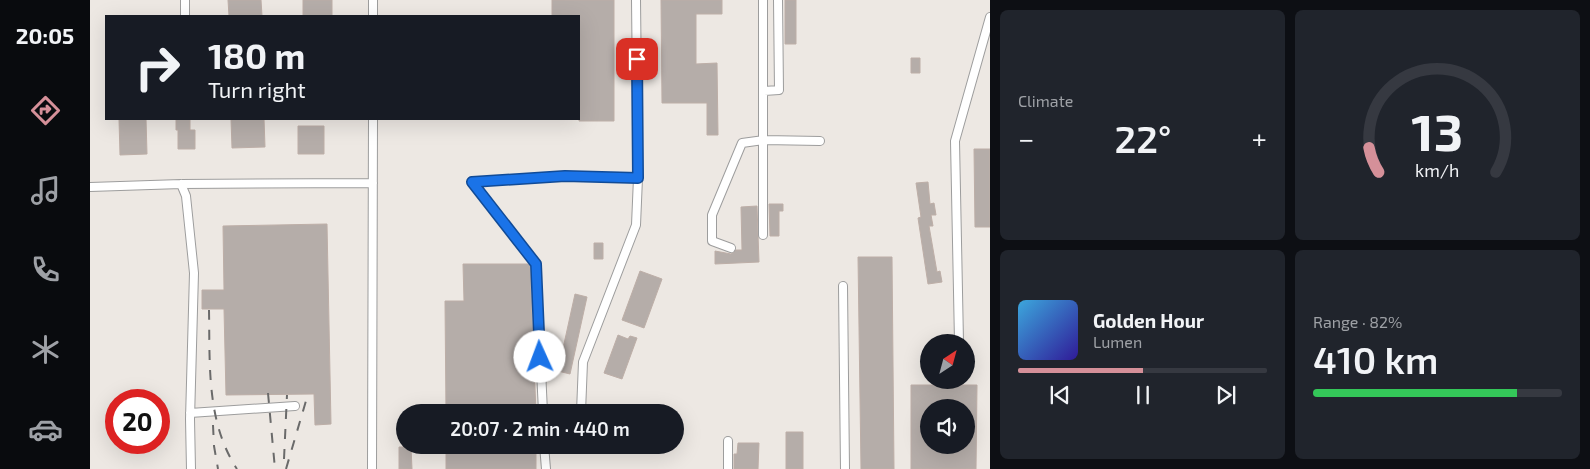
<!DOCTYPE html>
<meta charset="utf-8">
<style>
body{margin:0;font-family:"Exo 2",sans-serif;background:#20242c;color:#f1f3f6;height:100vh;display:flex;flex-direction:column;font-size:19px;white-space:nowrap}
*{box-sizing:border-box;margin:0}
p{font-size:16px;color:#9ea1a6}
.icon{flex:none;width:28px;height:28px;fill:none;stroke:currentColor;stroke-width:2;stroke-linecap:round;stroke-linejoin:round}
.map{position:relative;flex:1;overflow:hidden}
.details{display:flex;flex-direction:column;gap:10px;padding:10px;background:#0d0f14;width:600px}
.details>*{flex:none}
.banner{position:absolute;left:15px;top:15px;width:475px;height:105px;border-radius:0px;box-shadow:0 5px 20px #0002;background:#171b24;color:#f1f3f6;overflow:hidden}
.needle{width:32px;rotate:36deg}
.fabs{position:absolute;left:830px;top:334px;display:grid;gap:10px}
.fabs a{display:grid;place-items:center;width:55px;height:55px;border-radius:50%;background:#171b24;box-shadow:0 5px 20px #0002;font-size:25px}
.speed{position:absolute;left:15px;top:389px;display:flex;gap:10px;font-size:25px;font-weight:700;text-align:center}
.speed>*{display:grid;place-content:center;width:65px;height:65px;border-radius:50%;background:#171b24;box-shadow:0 5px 20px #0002;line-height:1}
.speed .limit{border:8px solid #d22;background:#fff;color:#111}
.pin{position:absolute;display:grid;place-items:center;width:42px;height:42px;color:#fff;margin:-21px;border-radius:10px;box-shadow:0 2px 8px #0006}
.me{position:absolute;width:55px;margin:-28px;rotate:358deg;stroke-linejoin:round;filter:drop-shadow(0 0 4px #0008)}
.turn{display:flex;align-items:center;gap:18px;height:105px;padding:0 20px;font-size:22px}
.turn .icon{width:65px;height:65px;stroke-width:2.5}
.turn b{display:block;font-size:35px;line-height:42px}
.big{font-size:38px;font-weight:600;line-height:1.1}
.details .widget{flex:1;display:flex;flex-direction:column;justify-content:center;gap:8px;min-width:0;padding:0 18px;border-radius:8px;background:#20242c}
.details .dial{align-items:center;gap:0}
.dial svg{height:130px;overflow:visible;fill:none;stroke:#363941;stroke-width:7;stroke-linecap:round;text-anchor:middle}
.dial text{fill:#f1f3f6;stroke:none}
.song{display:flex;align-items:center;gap:15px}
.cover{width:60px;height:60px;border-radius:8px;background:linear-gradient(135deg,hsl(200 70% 55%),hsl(250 70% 35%))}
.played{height:5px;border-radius:2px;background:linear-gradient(90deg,#d59099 50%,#363941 50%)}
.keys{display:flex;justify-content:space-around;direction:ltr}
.heat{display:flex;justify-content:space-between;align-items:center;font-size:28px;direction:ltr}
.charge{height:8px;border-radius:4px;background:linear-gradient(90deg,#34c759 82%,#363941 0)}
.details .tiles{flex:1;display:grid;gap:10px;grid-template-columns:repeat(2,1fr)}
.trip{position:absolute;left:306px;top:404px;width:288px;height:50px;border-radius:25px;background:#171b24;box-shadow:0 5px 20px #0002;font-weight:600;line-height:50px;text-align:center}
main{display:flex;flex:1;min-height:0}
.menu{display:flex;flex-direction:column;width:90px;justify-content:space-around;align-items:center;background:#090b0e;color:#9ea1a6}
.menu .icon{width:35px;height:35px}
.menu .active{color:#d59099}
.menu b{font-size:22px;color:#f1f3f6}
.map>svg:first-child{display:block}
</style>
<main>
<nav class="menu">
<b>20:05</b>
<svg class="icon active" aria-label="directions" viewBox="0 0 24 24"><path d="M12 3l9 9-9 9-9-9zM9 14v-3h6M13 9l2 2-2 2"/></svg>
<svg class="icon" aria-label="music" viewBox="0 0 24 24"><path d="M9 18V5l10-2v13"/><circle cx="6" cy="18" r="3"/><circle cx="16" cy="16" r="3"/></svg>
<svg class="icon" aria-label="phone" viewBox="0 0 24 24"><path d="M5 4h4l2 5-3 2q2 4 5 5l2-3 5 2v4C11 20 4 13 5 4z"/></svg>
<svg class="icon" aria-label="climate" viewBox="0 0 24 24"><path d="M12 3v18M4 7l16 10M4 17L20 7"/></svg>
<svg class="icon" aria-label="car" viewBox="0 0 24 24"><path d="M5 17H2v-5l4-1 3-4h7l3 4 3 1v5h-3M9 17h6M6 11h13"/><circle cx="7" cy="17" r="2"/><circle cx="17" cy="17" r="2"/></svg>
</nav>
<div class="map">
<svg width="900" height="469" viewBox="0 0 900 469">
<rect width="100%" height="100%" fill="#ede8e3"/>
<!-- building -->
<path fill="#b5ada9" stroke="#bdaea7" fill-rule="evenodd" d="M138,0H171L172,16H139Z
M213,0H242V16H213Z
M462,0H524V121H489V16H462Z
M571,0H632V14H606V64L627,63L628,135H617V103H572Z
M695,0H706V44H695Z
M821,58H830V73H821Z
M29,119H56L57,154L30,155Z
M86,119H100V130H105V149H88V130H86Z
M141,119H174L175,147L142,148Z
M208,126H234V154H208Z
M884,149H900V227H885Z
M838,182L840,204L844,203L846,215H841L843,226H839L847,272L850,271L852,282L838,284L828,218L831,217L826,183Z
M679,204H693V211H689V236H680Z
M667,206L669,262L625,264V251L641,254L646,250H652L651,207Z
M237,224L241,424L225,425L224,394L136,395L134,309H112V290H134L133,226Z
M504,243H513V259H504Z
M768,257H802L804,469H771Z
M373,264H439L440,266L446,412H356L355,301H374Z
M550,271L572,279L554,328L532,320Z
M485,294L497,297L480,374L468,371Z
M528,335L538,339L540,336L547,338L532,379L514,373Z
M821,385H887L886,469H821ZM839,408H876V445H839Z
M696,432H713V469H696Z
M648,443H669L668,469H644V454H647Z
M356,445H446V469H356Z
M309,447H321L322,469H309Z"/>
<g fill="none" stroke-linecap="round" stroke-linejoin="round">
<!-- minor casing -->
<g stroke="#9d9d9d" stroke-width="10">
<path id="minor" d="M95,0V16
M283,0V16
M673,0V235
M674,91L689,90L688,0
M382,182L475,176L548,178L546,0
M382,182L446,264L453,412
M91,184L96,196L104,273L100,419L101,469
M0,187L91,184L283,183
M641,248L622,241V215L652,143L674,140L730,141
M753,286L755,469
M869,342L865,141L900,17
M491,412L493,362L546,225L548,178
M100,413L205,406
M638,441V469
M454,445L456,469
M282,469L283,119"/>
</g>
<!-- minor -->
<use href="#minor" stroke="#fff" stroke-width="8"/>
<!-- rail -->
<path stroke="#6a6a6a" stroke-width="2" stroke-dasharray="10 10" stroke-linecap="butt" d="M119,310C120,363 116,422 147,469
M178,393L185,469
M123,425L124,446L128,469
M194,459L197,395
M196,469L218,394"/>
</g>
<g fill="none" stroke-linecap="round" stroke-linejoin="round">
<!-- route casing -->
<g stroke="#114b97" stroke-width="12">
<path id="route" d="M450,357L446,264L382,182L475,176L548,178L547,59"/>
</g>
<!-- route -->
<use href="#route" stroke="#1a73e8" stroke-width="9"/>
</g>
</svg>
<div class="fabs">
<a><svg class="needle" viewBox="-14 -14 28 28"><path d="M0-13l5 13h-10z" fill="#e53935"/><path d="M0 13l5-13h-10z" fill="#9ea1a6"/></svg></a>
<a><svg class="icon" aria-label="sound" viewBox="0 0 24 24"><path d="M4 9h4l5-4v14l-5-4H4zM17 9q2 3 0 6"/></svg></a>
</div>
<div class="speed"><div class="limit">20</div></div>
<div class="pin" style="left:547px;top:59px;background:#d93025"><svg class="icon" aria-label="arrive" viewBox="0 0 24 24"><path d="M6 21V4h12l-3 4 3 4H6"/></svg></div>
<svg class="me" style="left:450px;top:357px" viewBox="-20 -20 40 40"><circle r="19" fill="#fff"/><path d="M0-13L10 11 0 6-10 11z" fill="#1a73e8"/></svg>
<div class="trip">20:07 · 2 min · 440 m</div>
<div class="banner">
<div class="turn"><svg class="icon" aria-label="right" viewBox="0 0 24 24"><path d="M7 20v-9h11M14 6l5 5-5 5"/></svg><div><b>180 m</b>Turn right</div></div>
</div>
</div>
<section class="details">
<div class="tiles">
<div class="widget"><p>Climate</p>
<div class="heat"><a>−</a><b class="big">22°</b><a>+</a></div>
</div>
<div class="widget dial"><svg viewBox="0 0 100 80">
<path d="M14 69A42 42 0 1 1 86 69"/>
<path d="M14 69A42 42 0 0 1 8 54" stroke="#d59099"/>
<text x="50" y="56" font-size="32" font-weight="700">13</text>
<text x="50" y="72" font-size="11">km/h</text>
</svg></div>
<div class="widget">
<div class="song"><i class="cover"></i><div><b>Golden Hour</b><p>Lumen</p></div></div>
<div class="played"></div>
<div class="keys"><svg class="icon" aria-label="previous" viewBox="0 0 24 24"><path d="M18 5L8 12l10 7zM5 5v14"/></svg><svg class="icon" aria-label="pause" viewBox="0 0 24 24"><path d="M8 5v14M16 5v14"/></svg><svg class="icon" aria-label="next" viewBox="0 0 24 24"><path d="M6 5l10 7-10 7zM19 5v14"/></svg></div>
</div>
<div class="widget"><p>Range · 82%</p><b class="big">410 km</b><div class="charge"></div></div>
</div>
</section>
</main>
